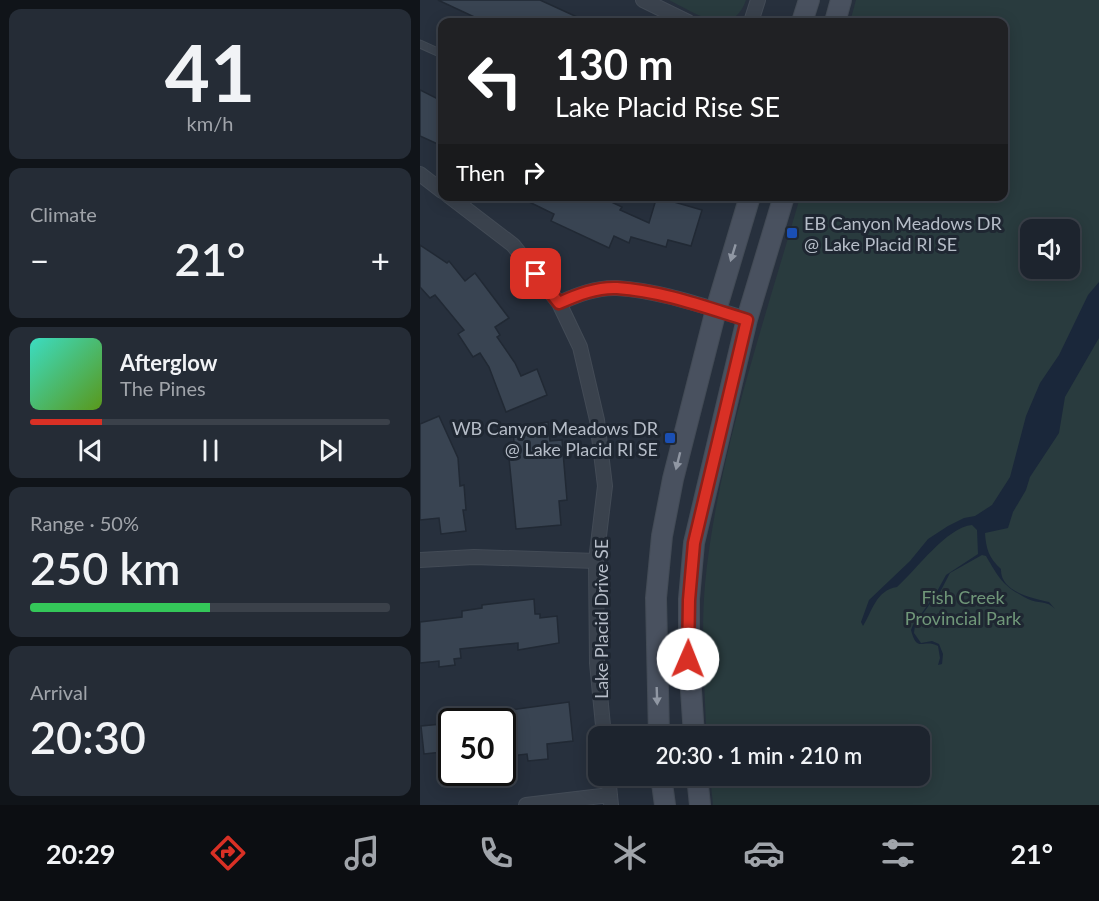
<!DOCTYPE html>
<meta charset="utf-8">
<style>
body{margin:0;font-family:Lato,sans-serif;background:#252c36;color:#f1f3f6;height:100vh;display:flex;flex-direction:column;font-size:22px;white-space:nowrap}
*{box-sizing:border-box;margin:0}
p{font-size:20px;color:#a0a4aa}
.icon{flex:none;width:33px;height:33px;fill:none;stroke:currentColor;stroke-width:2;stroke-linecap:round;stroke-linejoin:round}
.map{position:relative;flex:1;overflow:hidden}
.side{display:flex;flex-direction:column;gap:9px;padding:9px;background:#101419;width:420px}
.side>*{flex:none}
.banner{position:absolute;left:18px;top:18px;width:570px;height:183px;border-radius:12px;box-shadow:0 3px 15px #0003,0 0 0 2px #3b414a;background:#202124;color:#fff;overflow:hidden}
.tools{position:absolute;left:600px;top:219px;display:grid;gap:12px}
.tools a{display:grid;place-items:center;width:60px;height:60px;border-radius:12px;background:#1d242e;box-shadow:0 3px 15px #0003,0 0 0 2px #3b414a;font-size:30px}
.speed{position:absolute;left:18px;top:708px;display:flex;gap:12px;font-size:30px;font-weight:700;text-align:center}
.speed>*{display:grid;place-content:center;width:78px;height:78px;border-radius:50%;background:#1d242e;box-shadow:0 3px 15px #0003,0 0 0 2px #3b414a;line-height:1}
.speed .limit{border:3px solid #111;border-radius:9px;background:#fff;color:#111}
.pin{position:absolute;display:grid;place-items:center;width:51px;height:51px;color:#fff;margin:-26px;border-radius:12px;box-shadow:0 3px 9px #0006}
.me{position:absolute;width:66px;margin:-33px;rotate:1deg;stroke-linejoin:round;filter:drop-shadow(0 0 4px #0008)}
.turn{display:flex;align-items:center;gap:21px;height:126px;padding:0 18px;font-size:27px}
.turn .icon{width:78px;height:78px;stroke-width:2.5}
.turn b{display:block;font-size:42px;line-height:51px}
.then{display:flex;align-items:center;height:57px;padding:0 18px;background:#0003;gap:12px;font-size:22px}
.big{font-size:45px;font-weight:600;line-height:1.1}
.side .card{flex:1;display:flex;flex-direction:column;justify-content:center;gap:9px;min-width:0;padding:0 21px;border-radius:12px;background:#252c36}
.side .dial{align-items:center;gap:0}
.dial b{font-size:78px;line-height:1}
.song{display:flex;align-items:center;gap:18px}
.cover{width:72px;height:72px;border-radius:9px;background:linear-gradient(135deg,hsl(170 70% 55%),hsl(90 70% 35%))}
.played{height:6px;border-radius:3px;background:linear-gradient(90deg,#d93025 20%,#3b414a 20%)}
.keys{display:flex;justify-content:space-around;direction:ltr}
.heat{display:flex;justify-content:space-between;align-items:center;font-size:33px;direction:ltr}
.charge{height:9px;border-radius:4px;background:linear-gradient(90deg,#34c759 50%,#3b414a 0)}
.trip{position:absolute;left:168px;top:726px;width:342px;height:60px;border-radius:12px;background:#1d242e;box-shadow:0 3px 15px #0003,0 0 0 2px #3b414a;font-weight:600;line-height:60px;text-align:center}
.dock{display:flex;height:96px;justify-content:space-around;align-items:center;background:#0c0e12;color:#a0a4aa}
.dock .icon{width:42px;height:42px}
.dock .current{color:#d93025}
.dock b{font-size:27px;color:#f1f3f6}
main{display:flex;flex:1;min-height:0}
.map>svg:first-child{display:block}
</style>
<main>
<section class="side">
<div class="card dial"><b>41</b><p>km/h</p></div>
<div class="card"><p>Climate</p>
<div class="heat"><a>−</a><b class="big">21°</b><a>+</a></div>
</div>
<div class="card">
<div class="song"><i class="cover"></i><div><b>Afterglow</b><p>The Pines</p></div></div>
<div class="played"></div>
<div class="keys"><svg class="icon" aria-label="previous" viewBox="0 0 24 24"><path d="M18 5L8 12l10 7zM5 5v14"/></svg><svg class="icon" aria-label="pause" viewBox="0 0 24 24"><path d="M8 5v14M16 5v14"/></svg><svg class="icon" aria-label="next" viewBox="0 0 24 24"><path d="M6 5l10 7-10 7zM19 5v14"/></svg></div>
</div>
<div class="card"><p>Range · 50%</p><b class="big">250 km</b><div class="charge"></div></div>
<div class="card"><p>Arrival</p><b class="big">20:30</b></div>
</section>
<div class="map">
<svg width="679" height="805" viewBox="0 0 679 805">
<rect width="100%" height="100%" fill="#27303d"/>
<!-- green -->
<path fill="#293b3e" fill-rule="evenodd" d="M249,0H326C313,40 273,12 249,0Z
M436,0H679V805H293L290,776H500V736H287L286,725C284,678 281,631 285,584C297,457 345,320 380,197L584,196V22H430ZM610,230H650V268H610Z"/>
<!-- water -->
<path fill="#1a273a" d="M679,282V338L645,397L639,433L610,477L606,490L593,512L588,528L565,533C566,549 569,558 581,569C580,592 612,598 629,602L635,609C627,600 618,604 608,599C583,586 580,580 566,556L562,555L530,573L518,596L512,601L495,625L494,633L501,643L512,641L519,644L523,654L522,664L518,665L520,658L518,646C503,638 497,654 491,630L493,625L515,595L526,575L558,554L557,530L552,525C527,527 496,570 477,587C456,590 452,612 443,626L441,622L449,600L490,561L508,539L528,526L544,518L555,516L572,505L590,477L606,416L620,383L639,355L668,295Z"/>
<!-- building -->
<path fill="#394452" stroke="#212934" stroke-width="1.5" d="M18,0H120L168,22H65Z
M0,90L22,101V146L0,136Z
M97,196H179L202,207L200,210L229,223L237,196H255L254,202L282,210L271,246L248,240L246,247L211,237L209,243L194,236L189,248L131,221L134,214Z
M0,245L27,263L29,261L45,281L55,273L89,318L75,327L80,335L77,337L95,363L101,376L117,369L127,395L86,412L69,367L60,353L53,357L38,334L44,330L15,295L10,298L0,287Z
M19,416L38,458L40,486L44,485L46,510H43L46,531L21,534L19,518L0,520V424Z
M128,422L130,441L142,440L147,500L139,501L141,525L96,529L89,458H95L93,426Z
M114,599L115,614H120V618L137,616L139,643L98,650V643L40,649L41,658L34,659L35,665L19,667V661L0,663V622L42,617V611L62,608V605Z
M149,702L153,741L127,744L128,759L108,761L107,754L82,757V711Z
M32,723V751L4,754L1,726Z"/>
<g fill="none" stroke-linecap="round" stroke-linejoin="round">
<!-- lane casing -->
<g stroke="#434b56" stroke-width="9">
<path id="lane" d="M0,44L22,54"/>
</g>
<!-- street casing -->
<g stroke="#434b56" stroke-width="16">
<path id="street" d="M223,0L268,22
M331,22L338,0
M0,174L22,191
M29,196L93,245L139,303L160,347L177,420L185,486L176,561L177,663L184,736
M139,303C157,295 177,287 197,288C242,291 285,307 327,319
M0,560L54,557L176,561
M188,776L191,805
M106,805L190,795"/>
</g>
<!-- secondary casing -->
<g stroke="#434b56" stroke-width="22">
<path id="secondary" d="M382,22L389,0
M415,22L421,0
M239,736L236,598L242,536L253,479L296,310L330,196
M274,736L269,659V599L274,543L327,319L364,196
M241,776L245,805
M277,776L280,805"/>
</g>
<!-- lane -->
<use href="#lane" stroke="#3a424d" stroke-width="7"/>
<!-- street -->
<use href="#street" stroke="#3a424d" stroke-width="14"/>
<!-- secondary -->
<use href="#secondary" stroke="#49515f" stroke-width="20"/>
</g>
<!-- one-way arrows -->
<defs><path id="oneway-solid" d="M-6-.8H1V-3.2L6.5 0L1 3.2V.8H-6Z" transform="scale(1.5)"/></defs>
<g fill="#9097a3">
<use href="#oneway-solid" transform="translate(313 253) rotate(107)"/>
<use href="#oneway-solid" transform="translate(258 461) rotate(104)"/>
<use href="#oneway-solid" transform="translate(237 696) rotate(88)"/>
</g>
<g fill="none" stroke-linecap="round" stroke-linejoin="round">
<!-- route casing -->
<g stroke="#8d1f18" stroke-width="15">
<path id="route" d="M116,274L139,303C157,295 177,287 197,288C242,291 285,307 327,320L274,543L269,600L268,659"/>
</g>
<!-- route -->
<use href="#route" stroke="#d93025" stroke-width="10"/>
</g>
<!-- markers -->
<g fill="#1a4fb4" stroke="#1f2732" stroke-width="2">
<rect x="366" y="227" width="12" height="12" rx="3"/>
<rect x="244" y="432" width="12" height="12" rx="3"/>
</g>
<g text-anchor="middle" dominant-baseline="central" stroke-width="6" stroke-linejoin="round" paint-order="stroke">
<!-- poi labels -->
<g font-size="18" fill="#b6bdc8" stroke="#1f2732" text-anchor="start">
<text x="384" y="223">EB Canyon Meadows DR<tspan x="384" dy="21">@ Lake Placid RI SE</tspan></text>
<text x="238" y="428" text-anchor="end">WB Canyon Meadows DR<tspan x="238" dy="21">@ Lake Placid RI SE</tspan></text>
</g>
<!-- park labels -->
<g font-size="18" fill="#709779" stroke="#1f2732">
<text x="543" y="597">Fish Creek<tspan x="543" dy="21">Provincial Park</tspan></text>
</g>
<!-- street labels -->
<g font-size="18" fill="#b6bdc8" stroke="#1f2732">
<text transform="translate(181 619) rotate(-90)">Lake Placid Drive SE</text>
</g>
</g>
</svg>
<div class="tools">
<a><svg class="icon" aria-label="sound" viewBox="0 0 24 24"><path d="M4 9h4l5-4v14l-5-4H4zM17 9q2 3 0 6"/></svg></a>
</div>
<div class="speed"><div class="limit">50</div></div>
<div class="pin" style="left:116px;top:274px;background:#d93025"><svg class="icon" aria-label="arrive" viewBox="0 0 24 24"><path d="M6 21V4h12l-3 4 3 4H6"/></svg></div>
<svg class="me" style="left:268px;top:659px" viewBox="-20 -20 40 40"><circle r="19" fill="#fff"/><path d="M0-13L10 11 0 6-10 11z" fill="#d93025"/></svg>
<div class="trip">20:30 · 1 min · 210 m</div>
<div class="banner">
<div class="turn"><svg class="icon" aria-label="left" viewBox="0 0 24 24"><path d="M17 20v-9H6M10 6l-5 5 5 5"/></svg><div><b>130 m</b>Lake Placid Rise SE</div></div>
<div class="then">Then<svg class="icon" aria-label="right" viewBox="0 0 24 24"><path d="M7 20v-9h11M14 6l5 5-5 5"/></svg></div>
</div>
</div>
</main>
<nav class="dock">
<b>20:29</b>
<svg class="icon current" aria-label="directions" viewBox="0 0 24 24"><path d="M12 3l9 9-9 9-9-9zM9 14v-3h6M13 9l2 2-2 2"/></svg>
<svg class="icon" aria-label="music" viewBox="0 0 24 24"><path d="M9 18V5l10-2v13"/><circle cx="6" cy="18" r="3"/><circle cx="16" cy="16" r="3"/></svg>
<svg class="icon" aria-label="phone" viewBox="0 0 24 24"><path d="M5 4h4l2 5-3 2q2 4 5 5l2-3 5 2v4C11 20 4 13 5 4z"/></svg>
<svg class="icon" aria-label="climate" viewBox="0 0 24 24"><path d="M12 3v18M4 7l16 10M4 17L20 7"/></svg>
<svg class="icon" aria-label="car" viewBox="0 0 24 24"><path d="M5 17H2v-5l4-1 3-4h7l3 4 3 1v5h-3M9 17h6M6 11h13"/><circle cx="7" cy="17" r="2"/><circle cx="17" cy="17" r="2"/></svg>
<svg class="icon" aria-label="filters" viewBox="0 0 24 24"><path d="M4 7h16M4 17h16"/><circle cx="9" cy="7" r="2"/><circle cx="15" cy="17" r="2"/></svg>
<b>21°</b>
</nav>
